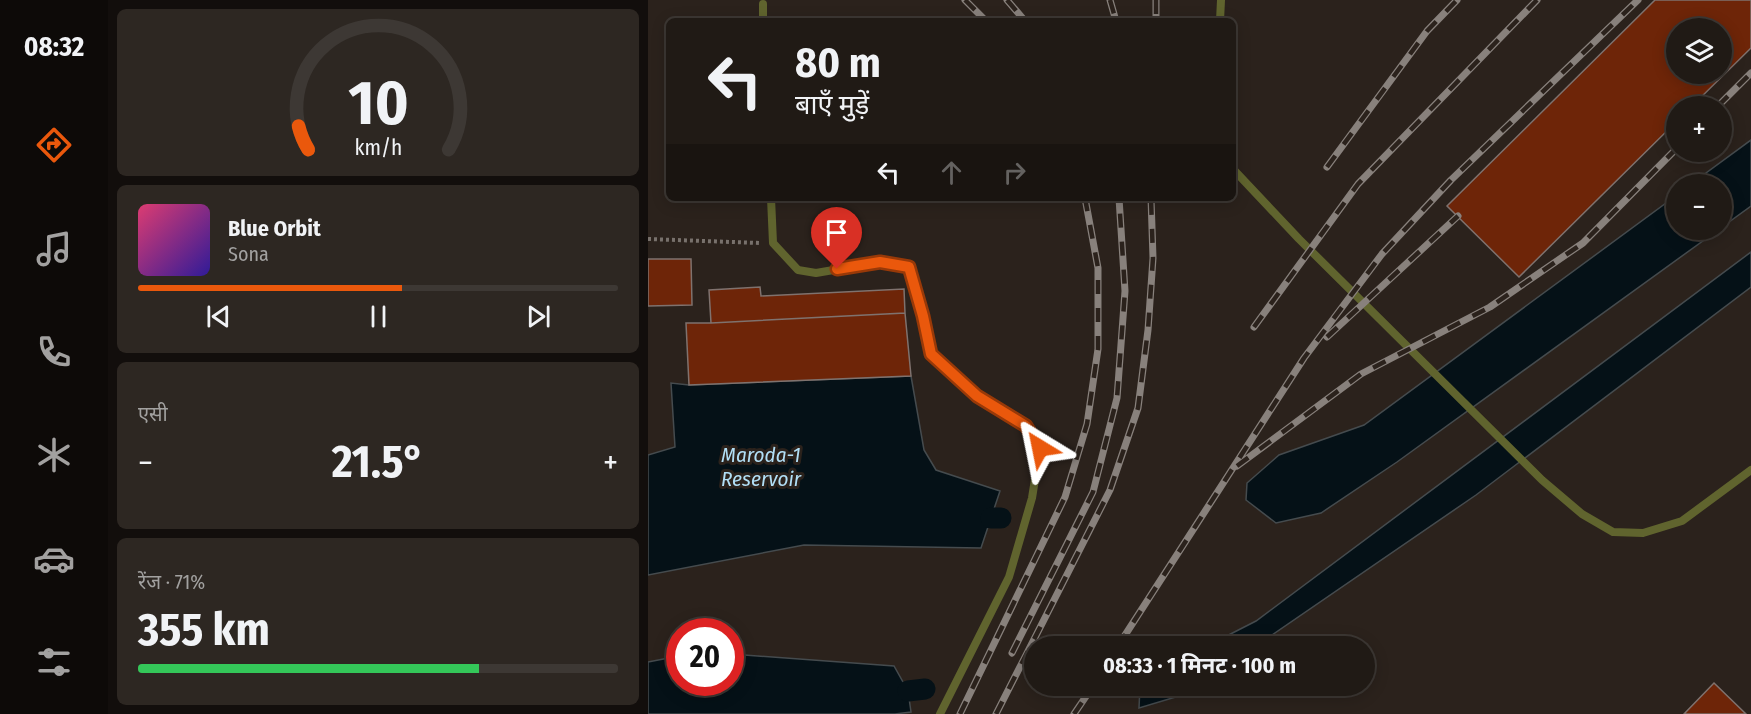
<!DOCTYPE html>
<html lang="hi">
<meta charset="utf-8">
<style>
body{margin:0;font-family:"Fira Sans Condensed","Noto Sans Devanagari",sans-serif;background:#2d2722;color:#f1f3f6;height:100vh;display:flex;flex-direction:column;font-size:22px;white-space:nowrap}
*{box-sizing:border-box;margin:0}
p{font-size:20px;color:#a2a1a0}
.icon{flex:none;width:33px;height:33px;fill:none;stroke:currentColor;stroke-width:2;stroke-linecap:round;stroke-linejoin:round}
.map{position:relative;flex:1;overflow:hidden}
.side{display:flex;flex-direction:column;gap:9px;padding:9px;background:#120e0c;width:540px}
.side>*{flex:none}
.hud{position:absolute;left:18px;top:18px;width:570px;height:183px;border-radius:9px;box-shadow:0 3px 15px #0003,0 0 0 2px #3d3834;background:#201a15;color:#f1f3f6;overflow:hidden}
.controls{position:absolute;left:1018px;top:18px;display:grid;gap:12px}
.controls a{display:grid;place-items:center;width:66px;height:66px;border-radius:50%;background:#201a15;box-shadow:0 3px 15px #0003,0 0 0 2px #3d3834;font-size:30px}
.speed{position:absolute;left:18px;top:618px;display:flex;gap:12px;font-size:30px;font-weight:700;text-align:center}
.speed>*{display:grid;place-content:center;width:78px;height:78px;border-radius:50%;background:#201a15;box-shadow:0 3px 15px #0003,0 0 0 2px #3d3834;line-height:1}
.speed .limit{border:9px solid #d22;background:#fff;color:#111}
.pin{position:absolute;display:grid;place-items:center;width:51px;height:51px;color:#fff;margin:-62px -26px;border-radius:50% 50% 50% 0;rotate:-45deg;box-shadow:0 0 6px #0007}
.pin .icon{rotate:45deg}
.me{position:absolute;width:66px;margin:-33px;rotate:325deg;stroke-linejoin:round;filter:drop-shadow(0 0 4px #0008)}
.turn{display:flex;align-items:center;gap:21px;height:126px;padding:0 30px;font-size:27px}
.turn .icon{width:78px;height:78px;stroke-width:2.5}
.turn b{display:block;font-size:42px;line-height:51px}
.lanes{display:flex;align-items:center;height:57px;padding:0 30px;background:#0003;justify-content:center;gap:30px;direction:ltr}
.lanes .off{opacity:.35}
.big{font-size:45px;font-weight:700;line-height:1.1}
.side .card{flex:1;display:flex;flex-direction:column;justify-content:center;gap:9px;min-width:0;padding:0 21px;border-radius:9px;background:#2d2722}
.side .dial{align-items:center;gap:0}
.dial svg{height:156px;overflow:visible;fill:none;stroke:#3d3834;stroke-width:7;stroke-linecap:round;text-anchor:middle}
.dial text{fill:#f1f3f6;stroke:none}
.song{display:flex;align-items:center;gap:18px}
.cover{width:72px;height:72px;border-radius:9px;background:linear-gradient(135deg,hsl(340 70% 55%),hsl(250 70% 35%))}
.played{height:6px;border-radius:3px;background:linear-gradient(90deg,#ea580c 55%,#3d3834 55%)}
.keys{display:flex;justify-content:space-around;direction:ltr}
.heat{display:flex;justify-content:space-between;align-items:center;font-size:33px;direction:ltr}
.charge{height:9px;border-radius:4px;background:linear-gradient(90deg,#34c759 71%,#3d3834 0)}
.trip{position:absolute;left:376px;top:636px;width:351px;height:60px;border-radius:30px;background:#201a15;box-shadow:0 3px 15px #0003,0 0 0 2px #3d3834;font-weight:700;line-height:60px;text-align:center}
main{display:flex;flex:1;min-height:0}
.tab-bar{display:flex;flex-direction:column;width:108px;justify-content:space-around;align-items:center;background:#0d0a08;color:#a2a1a0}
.tab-bar .icon{width:42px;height:42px}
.tab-bar .current{color:#ea580c}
.tab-bar b{font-size:27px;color:#f1f3f6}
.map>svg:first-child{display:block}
</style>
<main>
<nav class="tab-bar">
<b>08:32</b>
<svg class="icon current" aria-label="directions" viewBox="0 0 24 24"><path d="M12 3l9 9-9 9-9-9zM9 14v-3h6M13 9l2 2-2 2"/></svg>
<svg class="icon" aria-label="music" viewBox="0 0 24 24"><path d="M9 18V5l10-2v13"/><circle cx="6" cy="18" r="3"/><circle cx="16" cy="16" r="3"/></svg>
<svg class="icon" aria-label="phone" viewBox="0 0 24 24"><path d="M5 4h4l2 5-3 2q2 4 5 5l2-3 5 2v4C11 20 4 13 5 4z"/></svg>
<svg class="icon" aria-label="climate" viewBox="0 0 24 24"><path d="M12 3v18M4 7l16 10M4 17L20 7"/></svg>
<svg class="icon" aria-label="car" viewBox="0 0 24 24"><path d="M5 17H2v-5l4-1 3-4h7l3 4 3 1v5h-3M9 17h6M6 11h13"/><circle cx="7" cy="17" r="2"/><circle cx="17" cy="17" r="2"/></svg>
<svg class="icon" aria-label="filters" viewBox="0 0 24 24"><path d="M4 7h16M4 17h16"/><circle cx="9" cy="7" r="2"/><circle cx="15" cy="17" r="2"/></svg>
</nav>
<section class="side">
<div class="card dial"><svg viewBox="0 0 100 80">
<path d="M14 69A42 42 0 1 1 86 69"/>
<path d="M14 69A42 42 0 0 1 9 57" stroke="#ea580c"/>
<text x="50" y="56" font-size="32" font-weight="700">10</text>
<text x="50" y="72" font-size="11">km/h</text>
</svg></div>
<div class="card">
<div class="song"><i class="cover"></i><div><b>Blue Orbit</b><p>Sona</p></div></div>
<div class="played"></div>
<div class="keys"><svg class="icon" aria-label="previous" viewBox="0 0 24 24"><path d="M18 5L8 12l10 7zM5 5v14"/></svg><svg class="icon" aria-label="pause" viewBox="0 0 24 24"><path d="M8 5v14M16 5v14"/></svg><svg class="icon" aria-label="next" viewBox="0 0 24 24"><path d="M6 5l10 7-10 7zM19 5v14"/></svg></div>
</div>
<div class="card"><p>एसी</p>
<div class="heat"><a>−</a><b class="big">21.5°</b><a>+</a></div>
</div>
<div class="card"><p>रेंज · 71%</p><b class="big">355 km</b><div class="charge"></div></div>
</section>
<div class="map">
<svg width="1103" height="714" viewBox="0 0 1103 714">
<rect width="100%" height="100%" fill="#2b221c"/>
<!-- water -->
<path fill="#051117" stroke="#454b4e" stroke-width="1.5" d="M1103,140V206L1074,227V184H1043Z
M1029,195V230H1070L749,462L673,513L628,523L598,500L599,483L631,455L716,425Z
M1103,252V287L828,495L608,646H559L608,621Z
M263,376L276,450L288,470L352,491L333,548L156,545L0,575V455L27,447L23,383L41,385Z
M83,654L246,666L260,691L263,712L247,714H0V662L31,656L32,682H82Z
M492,686H552L541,693L491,708Z"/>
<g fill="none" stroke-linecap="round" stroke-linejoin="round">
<!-- canal -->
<path stroke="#051117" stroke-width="21" d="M343,518H353
M260,691L277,689"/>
</g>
<!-- building -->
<path fill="#6e2508" stroke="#7f726e" stroke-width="1.5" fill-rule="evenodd" d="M1007,0H1103V48L1044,106H1029V121L871,277L799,206ZM1029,28H1074V74H1029Z
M0,259H43L44,305L0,306Z
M112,287L113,296L256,289L257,313L63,323L61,290Z
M257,313L263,376L41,385L38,323H63Z
M1066,683L1098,714H1036Z"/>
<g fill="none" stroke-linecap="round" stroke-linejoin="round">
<!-- path -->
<path stroke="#78716c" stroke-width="4" stroke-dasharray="3 3" stroke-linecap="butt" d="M0,239L112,243"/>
<!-- service -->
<path stroke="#60642e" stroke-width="8" d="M115,21V4
M572,21L573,0
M585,169L651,239L894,480L934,514L965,532L995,533L1034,521L1103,470
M123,198L125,243L150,270L168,273L232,262L261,267L283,354L329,396L378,426L392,448L384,498L361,577L292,714"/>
<!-- rail casing -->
<g stroke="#88817c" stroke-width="7">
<path id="rail" d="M317,0L338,21
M359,0L377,21
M462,0L468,21
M508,0V21
M1070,106L1103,73
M679,167L779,31L809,0
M606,327L710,184L889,0
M679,337L810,216
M589,466L713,374L842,307L935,243L1029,148
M470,646L656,358L734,254L803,180L990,0
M364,653L445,492L469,398L477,291L471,198
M312,714L417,497L439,424L450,349V268L437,198
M348,714L462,490L490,408L500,330L505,258L503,198
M426,714L445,686"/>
</g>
<!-- rail -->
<use href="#rail" stroke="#2b221c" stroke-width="4.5" stroke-dasharray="14" stroke-linecap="butt"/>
</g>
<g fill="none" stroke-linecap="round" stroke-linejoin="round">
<!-- route casing -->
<g stroke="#983908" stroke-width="15">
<path id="route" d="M189,269L232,262L261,267L275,316L283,354L329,396L378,426L392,448"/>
</g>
<!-- route -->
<use href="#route" stroke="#ea580c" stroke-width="10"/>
</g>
<g text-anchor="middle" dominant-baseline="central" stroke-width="6" stroke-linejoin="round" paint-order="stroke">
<!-- water labels -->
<g font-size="21" font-style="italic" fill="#b2dff6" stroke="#2b221c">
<text x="113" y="455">Maroda-1<tspan x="113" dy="24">Reservoir</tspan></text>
</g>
</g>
</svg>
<div class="controls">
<a><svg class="icon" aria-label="layers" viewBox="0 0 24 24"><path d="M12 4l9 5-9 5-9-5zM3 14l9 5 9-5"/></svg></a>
<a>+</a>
<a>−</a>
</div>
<div class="speed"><div class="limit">20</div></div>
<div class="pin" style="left:189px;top:269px;background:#d93025"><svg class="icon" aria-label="arrive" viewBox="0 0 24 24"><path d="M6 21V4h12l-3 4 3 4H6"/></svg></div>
<svg class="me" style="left:392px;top:448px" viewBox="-20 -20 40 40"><path d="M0-17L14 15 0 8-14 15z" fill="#ea580c" stroke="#fff" stroke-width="4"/></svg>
<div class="trip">08:33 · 1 मिनट · 100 m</div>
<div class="hud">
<div class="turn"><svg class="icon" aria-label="left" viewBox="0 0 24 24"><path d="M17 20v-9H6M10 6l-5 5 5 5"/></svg><div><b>80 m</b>बाएँ मुड़ें</div></div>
<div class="lanes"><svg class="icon" aria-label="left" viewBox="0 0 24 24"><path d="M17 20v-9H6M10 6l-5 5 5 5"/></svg><svg class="icon off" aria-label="ahead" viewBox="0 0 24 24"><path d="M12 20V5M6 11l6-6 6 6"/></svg><svg class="icon off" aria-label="right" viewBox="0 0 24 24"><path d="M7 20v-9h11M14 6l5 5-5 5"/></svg></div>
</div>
</div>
</main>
